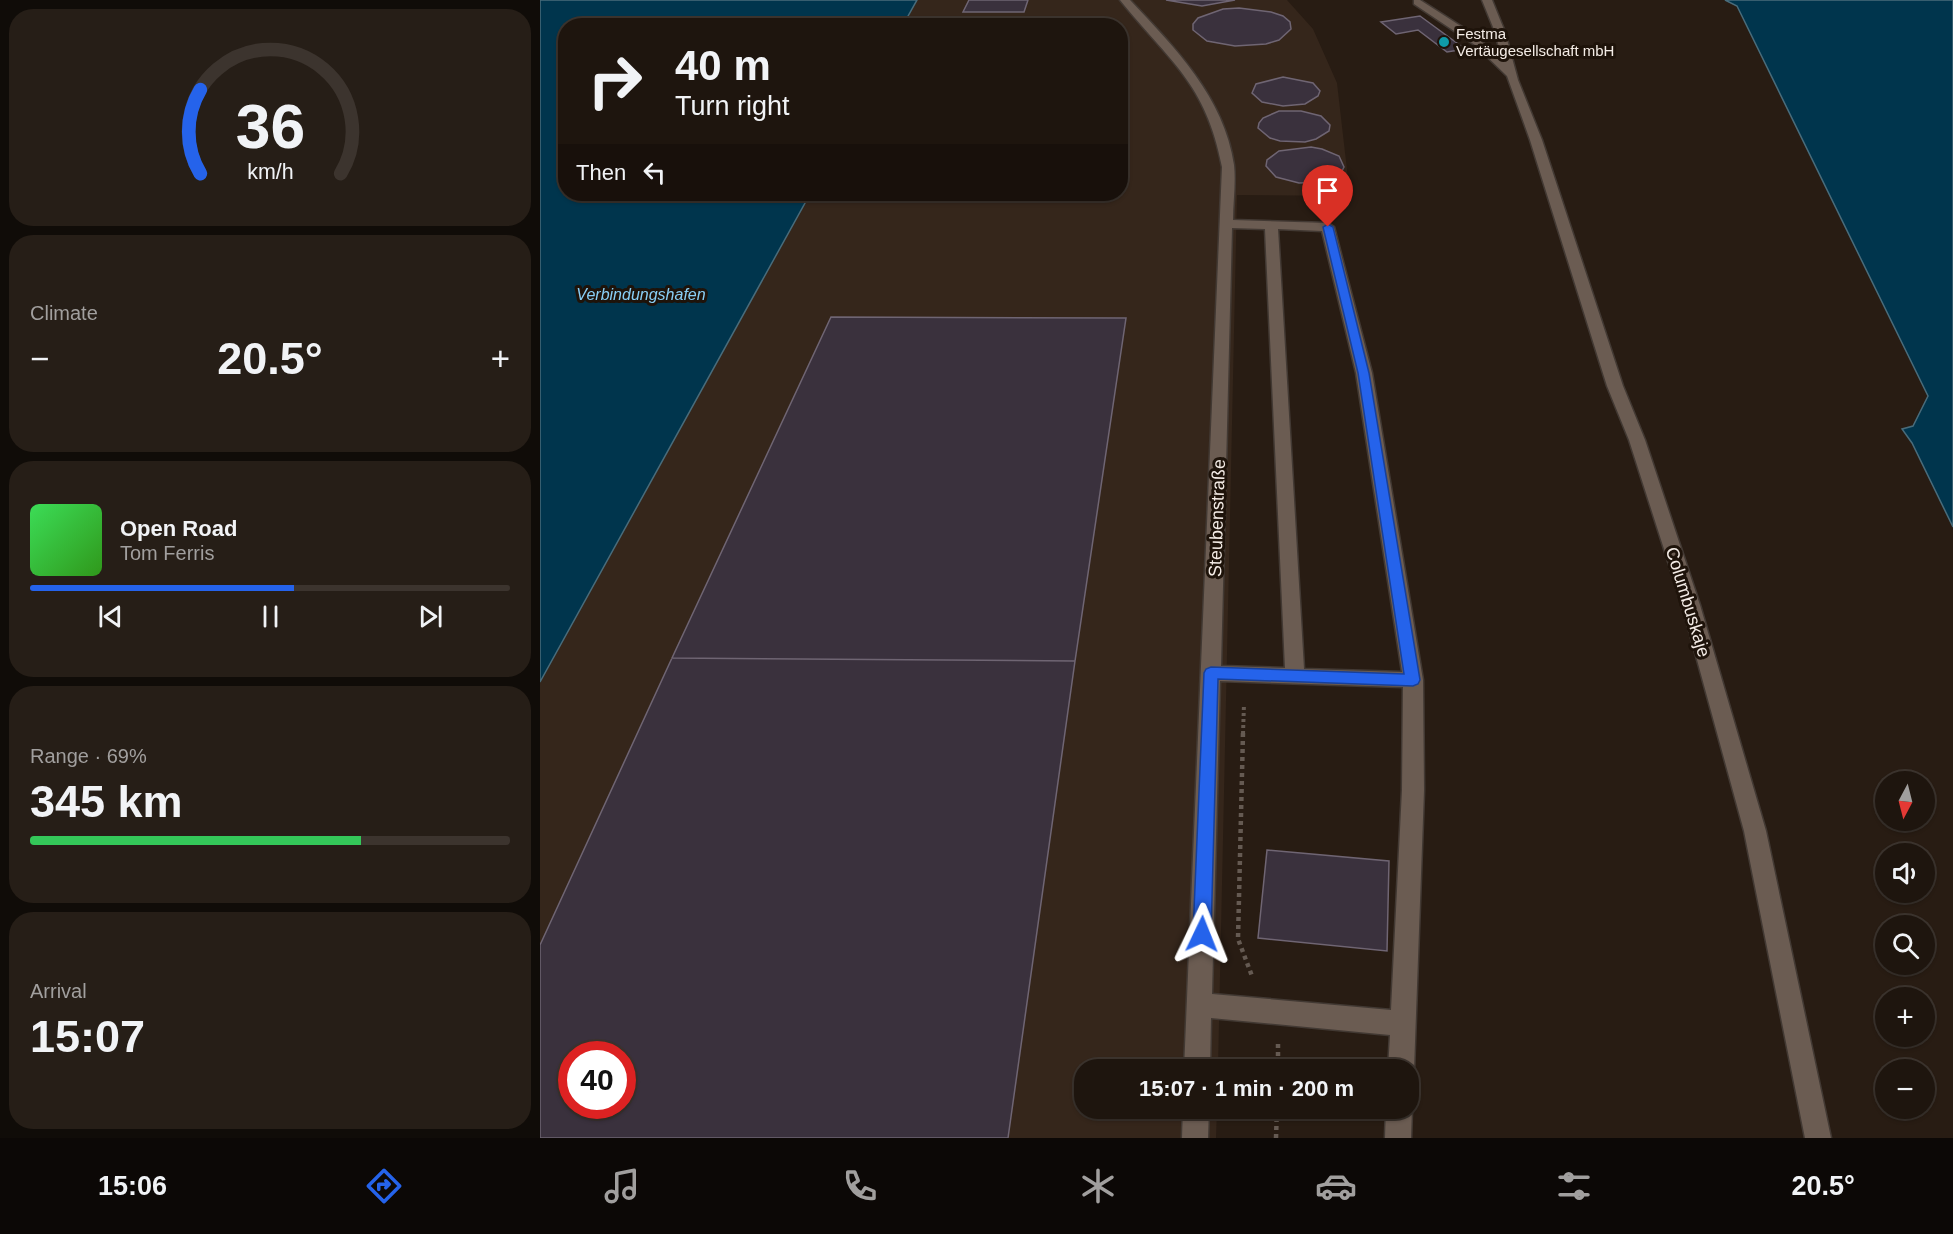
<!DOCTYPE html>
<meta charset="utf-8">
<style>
body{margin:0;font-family:Helvetica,sans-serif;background:#261e17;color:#f1f3f6;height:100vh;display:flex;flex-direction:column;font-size:22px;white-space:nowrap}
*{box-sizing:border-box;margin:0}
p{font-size:20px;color:#a19f9e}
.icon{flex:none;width:33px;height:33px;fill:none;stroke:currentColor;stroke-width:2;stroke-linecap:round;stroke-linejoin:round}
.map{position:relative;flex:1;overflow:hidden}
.panel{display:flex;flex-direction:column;gap:9px;padding:9px;background:#100c08;width:540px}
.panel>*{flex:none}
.banner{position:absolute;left:18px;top:18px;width:570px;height:183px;border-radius:24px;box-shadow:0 2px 4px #0004,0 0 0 2px #3c342e;background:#1e150e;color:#f1f3f6;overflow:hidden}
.needle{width:39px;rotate:187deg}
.tools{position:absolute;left:1335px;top:771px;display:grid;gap:12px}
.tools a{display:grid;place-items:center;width:60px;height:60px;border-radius:50%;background:#1e150e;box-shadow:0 2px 4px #0004,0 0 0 2px #3c342e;font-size:30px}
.speed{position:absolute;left:18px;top:1041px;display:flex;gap:12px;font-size:30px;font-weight:700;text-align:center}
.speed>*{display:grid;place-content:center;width:78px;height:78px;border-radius:50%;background:#1e150e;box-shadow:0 2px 4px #0004,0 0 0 2px #3c342e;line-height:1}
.speed .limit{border:9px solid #d22;background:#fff;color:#111}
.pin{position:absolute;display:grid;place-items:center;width:51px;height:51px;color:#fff;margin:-62px -26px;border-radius:50% 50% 50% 0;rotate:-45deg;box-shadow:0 0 6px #0007}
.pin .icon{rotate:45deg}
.me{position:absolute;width:66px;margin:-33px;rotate:2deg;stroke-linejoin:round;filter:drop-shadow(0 0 4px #0008)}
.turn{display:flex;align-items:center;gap:21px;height:126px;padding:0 18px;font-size:27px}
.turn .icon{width:78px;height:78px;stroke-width:2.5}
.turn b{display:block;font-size:42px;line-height:51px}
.then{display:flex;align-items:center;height:57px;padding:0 18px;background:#0003;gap:12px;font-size:22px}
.big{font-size:45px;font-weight:800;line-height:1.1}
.panel .tile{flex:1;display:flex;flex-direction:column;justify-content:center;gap:9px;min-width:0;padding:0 21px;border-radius:24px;background:#261e17}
.panel .dial{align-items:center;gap:0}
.dial svg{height:156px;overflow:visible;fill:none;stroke:#3c342e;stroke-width:7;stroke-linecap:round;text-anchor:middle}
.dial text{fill:#f1f3f6;stroke:none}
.song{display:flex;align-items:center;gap:18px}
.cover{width:72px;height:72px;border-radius:9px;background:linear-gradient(135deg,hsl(130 70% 55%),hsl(110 70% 35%))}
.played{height:6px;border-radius:3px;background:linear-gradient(90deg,#2563eb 55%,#3c342e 55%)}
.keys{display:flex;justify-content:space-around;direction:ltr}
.heat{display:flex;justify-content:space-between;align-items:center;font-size:33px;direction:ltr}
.charge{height:9px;border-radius:4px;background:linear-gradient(90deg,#34c759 69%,#3c342e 0)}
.trip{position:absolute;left:534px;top:1059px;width:345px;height:60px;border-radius:24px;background:#1e150e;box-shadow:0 2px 4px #0004,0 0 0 2px #3c342e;font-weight:800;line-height:60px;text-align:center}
.menu{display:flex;height:96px;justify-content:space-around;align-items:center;background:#0c0806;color:#a19f9e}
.menu .icon{width:42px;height:42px}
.menu .on{color:#2563eb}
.menu b{font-size:27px;color:#f1f3f6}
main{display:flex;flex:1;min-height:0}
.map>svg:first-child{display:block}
</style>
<main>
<section class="panel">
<div class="tile dial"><svg viewBox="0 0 100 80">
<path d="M14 69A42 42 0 1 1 86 69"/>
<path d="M14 69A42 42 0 0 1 14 26" stroke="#2563eb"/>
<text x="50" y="56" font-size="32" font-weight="700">36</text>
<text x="50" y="72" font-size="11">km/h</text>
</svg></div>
<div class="tile"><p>Climate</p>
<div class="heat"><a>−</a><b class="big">20.5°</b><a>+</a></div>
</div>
<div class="tile">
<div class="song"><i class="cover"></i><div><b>Open Road</b><p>Tom Ferris</p></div></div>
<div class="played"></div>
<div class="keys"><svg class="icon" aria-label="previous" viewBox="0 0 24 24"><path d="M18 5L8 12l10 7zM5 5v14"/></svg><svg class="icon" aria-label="pause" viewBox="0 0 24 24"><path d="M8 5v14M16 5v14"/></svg><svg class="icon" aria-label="next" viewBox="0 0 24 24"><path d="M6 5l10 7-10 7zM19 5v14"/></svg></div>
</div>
<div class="tile"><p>Range · 69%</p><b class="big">345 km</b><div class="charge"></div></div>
<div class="tile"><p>Arrival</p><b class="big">15:07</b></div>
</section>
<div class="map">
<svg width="1413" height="1138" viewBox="0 0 1413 1138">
<rect width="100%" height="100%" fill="#281c13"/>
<!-- industrial -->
<path fill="#35261b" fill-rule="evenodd" d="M377,0H747L773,29L797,83L810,196L697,195L678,1069L544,1070V1108L677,1109L676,1138H0V682L270,194H580V26L363,25ZM32,1054H82V1106H32Z"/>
<!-- water -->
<path fill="#00354d" stroke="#496c7b" stroke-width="1.5" d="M0,0H377L363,25L26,26V194H270L0,682Z
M1185,0H1413V527L1372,443L1362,429L1373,426L1388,396L1197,6Z"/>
<!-- building -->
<path fill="#3a313d" stroke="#6f6573" stroke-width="1.5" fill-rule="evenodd" d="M429,0H488L484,12H423Z
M626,0H695L662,6Z
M699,8L731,12L743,16L750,22L751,29L739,40L726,44L695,46L667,41L653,30V24L658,18L683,9Z
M880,16L925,49L907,52L878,30L856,34L841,22Z
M743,77L773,83L780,91L778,96L765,104L743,106L722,102L712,93L716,84Z
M739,111H761L781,116L790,125L789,131L776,139L765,142L740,141L730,138L718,128L719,123L723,118Z
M771,147L782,149L799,156L804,167L801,173L784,182L759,183L736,177L726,166L727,160L739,151Z
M291,317L586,318L535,661L132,658Z
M132,658L535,661L468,1138H0V945ZM32,1054H82V1106H32Z
M727,850L849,861L847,951L718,938Z"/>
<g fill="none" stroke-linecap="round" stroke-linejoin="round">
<!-- minor casing -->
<g stroke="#423933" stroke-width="3">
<path id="minor" d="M580,0H590C635,48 684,97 694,165C696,183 693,203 693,220L788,223L794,227L832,373L883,680L884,790L874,1070L868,1080V1070H848L850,1035L671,1018L670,1070H644L682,167C666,83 630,62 580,0ZM692,228L725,229L745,668L681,666ZM738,229L782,231L816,373L862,672L764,669ZM680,681L863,687L862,790L851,1010L672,994Z
M874,0H880L930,32L962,59L955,32L942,0H952L965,32L978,80L1002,140L1083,386L1105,440L1160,605L1226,831L1291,1138H1265L1204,831L1142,605L1089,440L1067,386L990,140L967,76L935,45L874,4Z
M868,1099L872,1108L871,1138H845L846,1108H868Z
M643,1108H669L668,1138H642Z"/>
</g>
<!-- path-far1 -->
<path stroke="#655a52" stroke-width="4" stroke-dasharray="3 3" stroke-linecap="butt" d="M703,734L704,704"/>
<!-- path -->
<path stroke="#655a52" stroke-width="4.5" stroke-dasharray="4 4" stroke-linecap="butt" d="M703,733L698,939L712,976
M738,1044V1070
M736,1138L737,1108"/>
<!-- minor -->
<use href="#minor" fill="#6b5c52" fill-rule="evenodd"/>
</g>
<!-- route -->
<path fill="#2563eb" stroke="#184099" stroke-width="1.5" d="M788,224L793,227L829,373L880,680L878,684L873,686L678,679L671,934L668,940L662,942L656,940L653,934L664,673L666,669L671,667L864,674L818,373L783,227Z"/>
<!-- markers -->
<circle fill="#0f9aa8" stroke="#1e130a" stroke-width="2" cx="904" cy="42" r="6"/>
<g text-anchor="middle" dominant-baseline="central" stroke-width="6" stroke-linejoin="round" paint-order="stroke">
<!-- far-poi labels -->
<g font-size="15" fill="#f4ece6" stroke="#1e130a" text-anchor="start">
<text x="916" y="33">Festma<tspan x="916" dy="17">Vertäugesellschaft mbH</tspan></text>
</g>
<!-- far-water labels -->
<g font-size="16" font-style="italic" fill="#89cff6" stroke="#1e130a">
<text x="101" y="294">Verbindungshafen</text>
</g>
<!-- street labels -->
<g font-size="18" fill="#f4ece6" stroke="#1e130a">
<text transform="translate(677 518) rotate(-88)">Steubenstraße</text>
<text transform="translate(1148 602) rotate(73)">Columbuskaje</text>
</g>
</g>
</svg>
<div class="tools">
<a><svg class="needle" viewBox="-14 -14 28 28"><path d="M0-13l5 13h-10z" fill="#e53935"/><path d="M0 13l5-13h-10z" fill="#a19f9e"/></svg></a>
<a><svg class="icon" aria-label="sound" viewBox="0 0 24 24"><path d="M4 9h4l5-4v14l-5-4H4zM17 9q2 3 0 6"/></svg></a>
<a><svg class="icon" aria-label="search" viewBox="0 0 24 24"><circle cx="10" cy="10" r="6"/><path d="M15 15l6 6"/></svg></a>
<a>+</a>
<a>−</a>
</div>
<div class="speed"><div class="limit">40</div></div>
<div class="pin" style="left:788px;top:227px;background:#d93025"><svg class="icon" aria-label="arrive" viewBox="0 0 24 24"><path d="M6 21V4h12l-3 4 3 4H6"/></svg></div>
<svg class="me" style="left:662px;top:934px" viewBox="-20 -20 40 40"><path d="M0-17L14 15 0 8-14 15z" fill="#2563eb" stroke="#fff" stroke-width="4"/></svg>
<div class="trip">15:07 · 1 min · 200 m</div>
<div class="banner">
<div class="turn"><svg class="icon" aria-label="right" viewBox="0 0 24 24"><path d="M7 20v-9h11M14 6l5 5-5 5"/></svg><div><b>40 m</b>Turn right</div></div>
<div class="then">Then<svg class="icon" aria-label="left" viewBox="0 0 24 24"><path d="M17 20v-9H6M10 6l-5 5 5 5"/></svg></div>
</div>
</div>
</main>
<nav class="menu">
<b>15:06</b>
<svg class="icon on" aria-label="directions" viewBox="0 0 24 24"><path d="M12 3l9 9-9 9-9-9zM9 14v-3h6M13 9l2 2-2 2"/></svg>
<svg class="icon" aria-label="music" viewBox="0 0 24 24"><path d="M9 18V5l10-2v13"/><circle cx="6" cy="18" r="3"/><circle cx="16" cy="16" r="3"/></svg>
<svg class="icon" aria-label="phone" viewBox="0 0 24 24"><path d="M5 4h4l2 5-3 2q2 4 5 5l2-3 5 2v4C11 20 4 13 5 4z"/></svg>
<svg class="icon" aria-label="climate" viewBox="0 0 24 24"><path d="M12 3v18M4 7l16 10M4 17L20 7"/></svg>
<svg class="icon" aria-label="car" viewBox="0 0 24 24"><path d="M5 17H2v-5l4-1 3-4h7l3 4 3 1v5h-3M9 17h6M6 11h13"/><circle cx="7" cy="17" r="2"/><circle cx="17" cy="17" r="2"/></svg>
<svg class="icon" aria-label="filters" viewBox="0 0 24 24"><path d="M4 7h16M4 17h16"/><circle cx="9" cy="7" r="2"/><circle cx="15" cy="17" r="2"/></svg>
<b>20.5°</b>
</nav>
